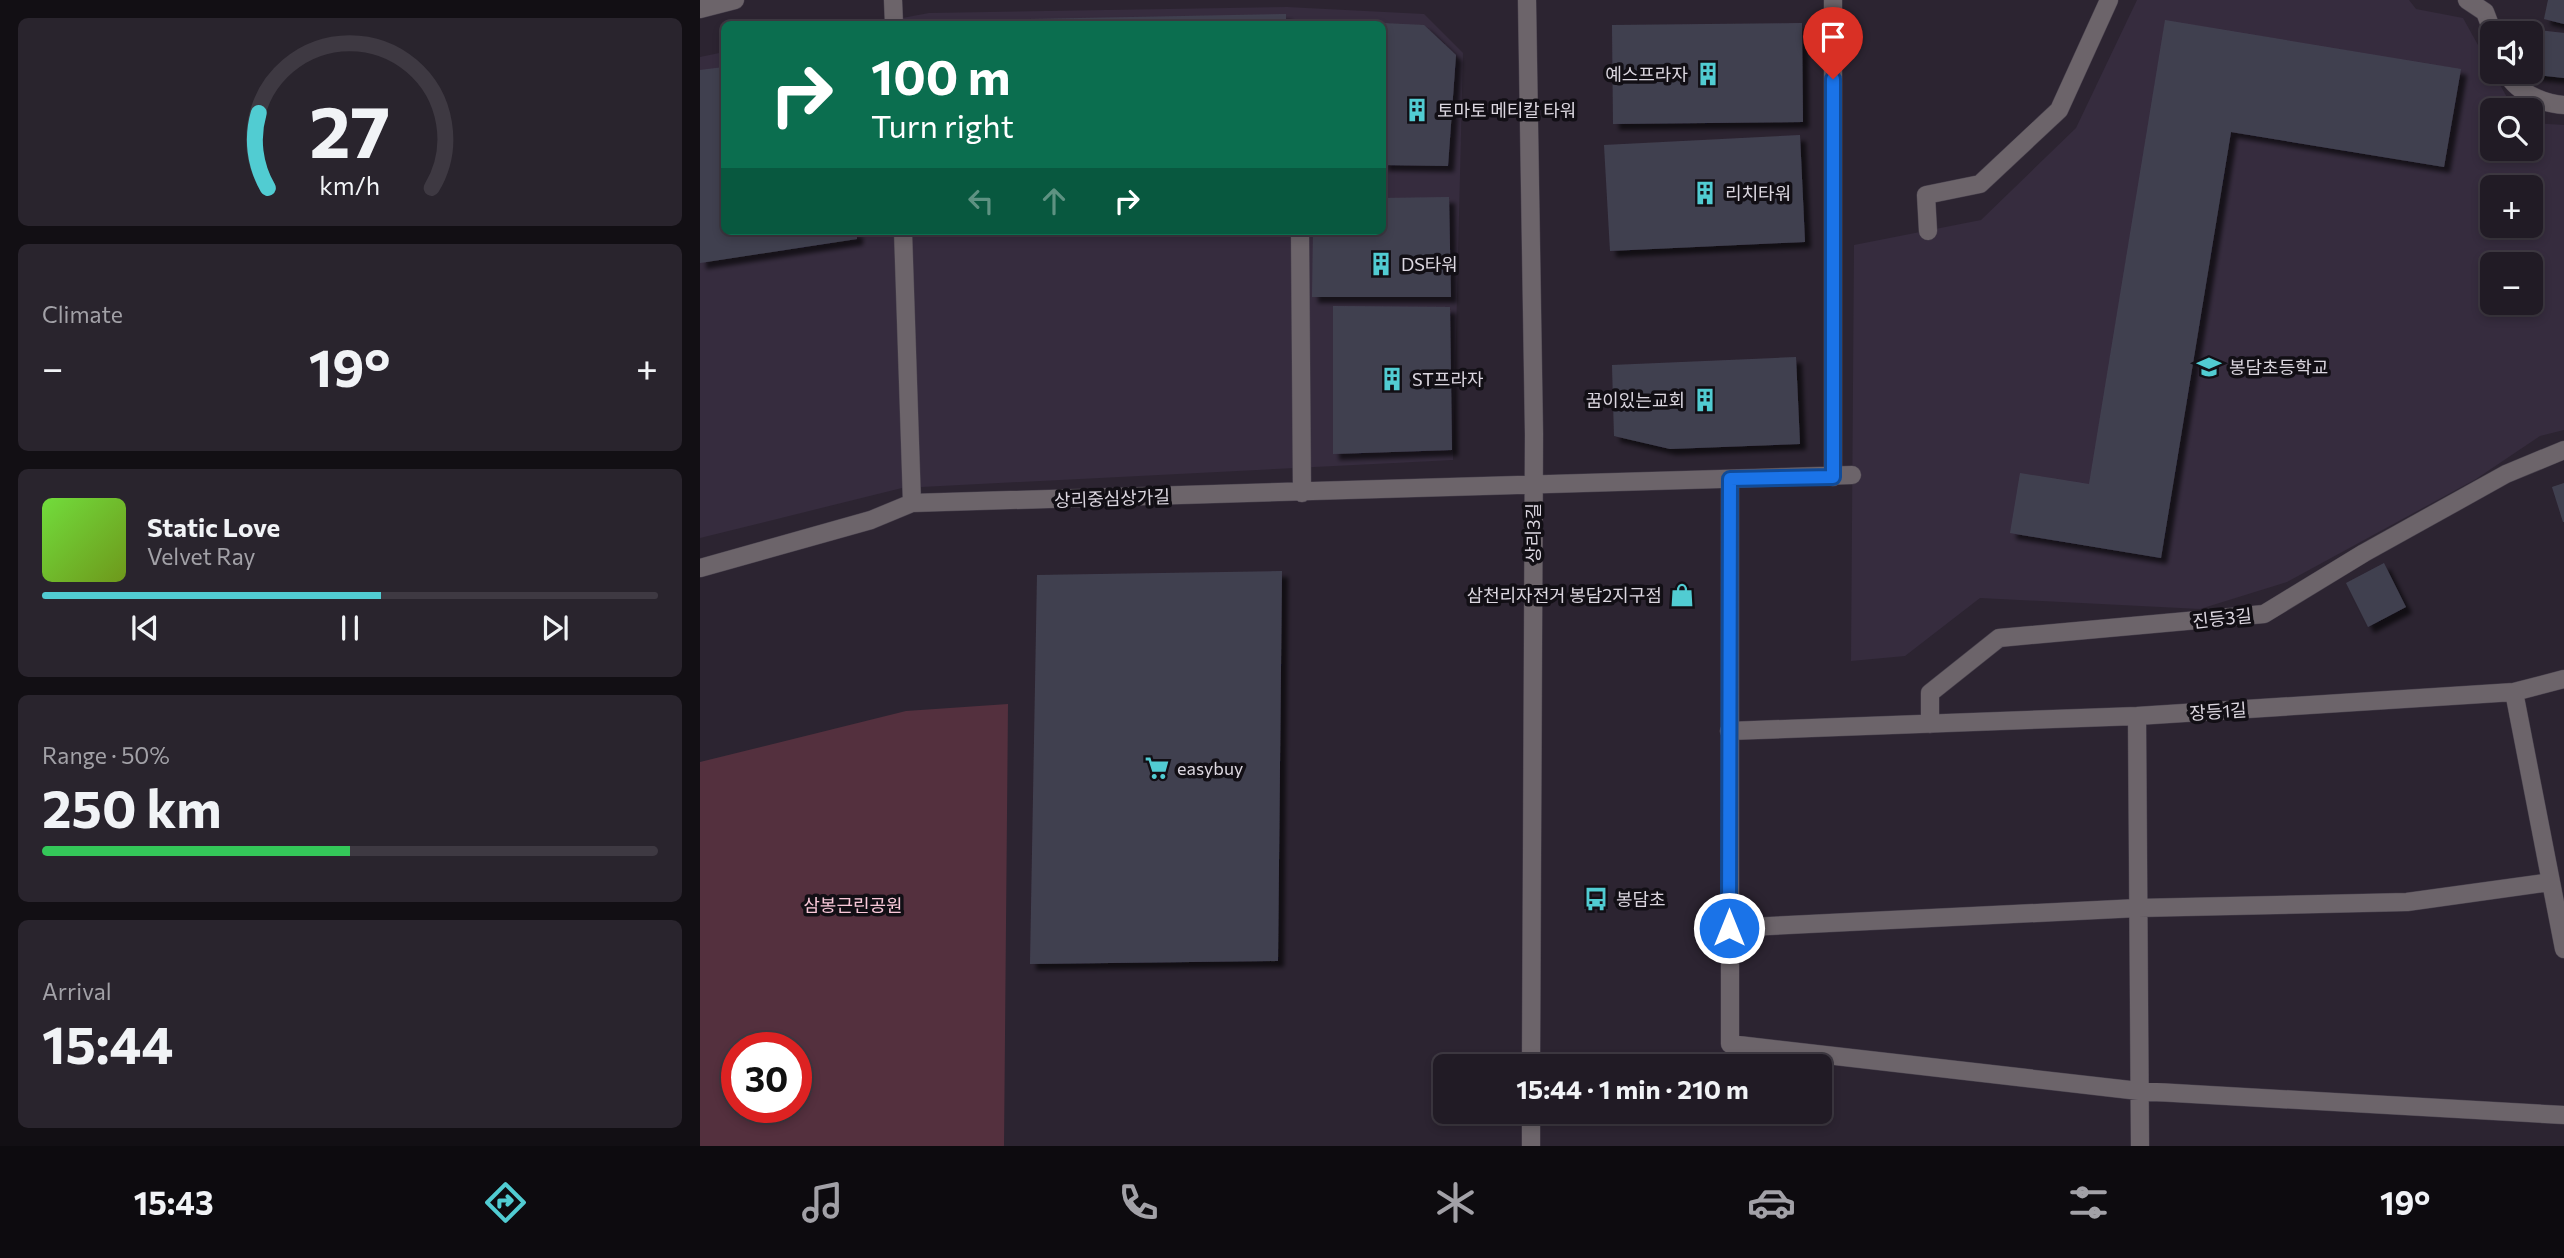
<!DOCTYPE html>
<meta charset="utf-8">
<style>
body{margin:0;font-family:Commissioner,"Noto Sans KR",sans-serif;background:#29242d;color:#f1f3f6;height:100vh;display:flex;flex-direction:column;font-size:26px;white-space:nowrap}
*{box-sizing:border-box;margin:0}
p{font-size:23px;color:#a2a1a7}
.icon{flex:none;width:38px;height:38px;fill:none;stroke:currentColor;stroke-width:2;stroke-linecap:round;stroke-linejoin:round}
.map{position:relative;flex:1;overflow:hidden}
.details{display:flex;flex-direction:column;gap:18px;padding:18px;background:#120f14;width:700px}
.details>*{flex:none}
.hud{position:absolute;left:21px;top:21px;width:665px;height:214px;border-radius:10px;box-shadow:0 4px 10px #0003,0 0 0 2px #3e3942;background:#0b6e4f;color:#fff;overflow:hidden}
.buttons{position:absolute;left:1780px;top:21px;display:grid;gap:14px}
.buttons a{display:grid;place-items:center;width:63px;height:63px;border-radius:10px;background:#211b25;box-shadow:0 4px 10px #0003,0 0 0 2px #3e3942;font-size:35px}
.speed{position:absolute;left:21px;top:1032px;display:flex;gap:14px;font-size:35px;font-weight:700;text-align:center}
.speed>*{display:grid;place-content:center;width:91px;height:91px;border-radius:50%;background:#211b25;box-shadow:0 4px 10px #0003,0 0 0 2px #3e3942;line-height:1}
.speed .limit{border:10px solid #d22;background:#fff;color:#111}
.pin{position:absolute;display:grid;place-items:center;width:60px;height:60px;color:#fff;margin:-72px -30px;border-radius:50% 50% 50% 0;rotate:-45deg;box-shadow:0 0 7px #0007}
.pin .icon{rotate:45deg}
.me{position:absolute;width:77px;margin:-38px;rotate:0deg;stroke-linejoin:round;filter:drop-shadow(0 0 5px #0008)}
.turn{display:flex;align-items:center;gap:24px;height:147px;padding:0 35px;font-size:32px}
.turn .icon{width:91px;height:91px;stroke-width:2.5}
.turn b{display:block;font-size:49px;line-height:60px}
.lanes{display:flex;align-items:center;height:66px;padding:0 35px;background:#0003;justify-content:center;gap:35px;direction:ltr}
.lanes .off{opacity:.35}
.big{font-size:52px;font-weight:700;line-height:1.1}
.details .tile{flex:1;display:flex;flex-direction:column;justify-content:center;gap:10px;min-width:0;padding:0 24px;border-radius:10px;background:#29242d}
.details .dial{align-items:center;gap:0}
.dial svg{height:182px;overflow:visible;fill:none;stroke:#3e3942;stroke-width:7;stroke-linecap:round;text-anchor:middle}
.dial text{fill:#f1f3f6;stroke:none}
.song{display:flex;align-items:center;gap:21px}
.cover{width:84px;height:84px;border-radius:10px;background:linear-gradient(135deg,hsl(100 70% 55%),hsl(80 70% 35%))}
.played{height:7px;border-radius:4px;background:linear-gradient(90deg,#51ccd2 55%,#3e3942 55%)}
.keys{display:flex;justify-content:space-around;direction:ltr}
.heat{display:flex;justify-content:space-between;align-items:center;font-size:38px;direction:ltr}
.charge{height:10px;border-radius:5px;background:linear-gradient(90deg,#34c759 50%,#3e3942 0)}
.trip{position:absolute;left:733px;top:1054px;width:399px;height:70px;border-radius:10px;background:#211b25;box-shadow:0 4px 10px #0003,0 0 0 2px #3e3942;font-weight:700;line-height:70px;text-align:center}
.menu{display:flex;height:112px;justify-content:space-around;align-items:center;background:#0d0b0f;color:#a2a1a7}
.menu .icon{width:49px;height:49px}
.menu .current{color:#51ccd2}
.menu b{font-size:32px;color:#f1f3f6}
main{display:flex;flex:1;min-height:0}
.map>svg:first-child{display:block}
</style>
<main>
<section class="details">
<div class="tile dial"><svg viewBox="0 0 100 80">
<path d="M14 69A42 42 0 1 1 86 69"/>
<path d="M14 69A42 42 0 0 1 10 36" stroke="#51ccd2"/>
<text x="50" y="56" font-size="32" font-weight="700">27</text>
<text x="50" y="72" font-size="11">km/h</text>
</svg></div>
<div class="tile"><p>Climate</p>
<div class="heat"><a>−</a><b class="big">19°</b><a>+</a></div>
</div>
<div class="tile">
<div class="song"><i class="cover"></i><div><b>Static Love</b><p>Velvet Ray</p></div></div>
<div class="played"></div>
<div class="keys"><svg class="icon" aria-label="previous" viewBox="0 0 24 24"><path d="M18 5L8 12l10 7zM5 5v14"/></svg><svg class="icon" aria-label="pause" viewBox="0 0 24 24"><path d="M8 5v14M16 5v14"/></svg><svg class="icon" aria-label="next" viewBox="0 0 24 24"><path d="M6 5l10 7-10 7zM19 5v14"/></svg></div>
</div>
<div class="tile"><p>Range · 50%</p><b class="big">250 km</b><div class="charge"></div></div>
<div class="tile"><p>Arrival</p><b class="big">15:44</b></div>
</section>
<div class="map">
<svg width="1864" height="1146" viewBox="0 0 1864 1146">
<defs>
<filter id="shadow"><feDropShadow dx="6" dy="6" stdDeviation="2" flood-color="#0009"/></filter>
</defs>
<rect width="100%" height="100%" fill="#2c2431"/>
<!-- built -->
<path fill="#362c3e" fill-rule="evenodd" d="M1437,0H1709L1716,9L1763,18L1814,110H1792V149H1830L1831,123L1864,125V430L1840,436L1776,479L1587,582L1500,609L1280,598L1205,656L1151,661L1154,245L1281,220L1376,128ZM1792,187H1830V226H1792ZM1792,264H1830V303H1792Z
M587,7L724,14L763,53L753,460L202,488L0,538V57L24,52V231H682V24H170L229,13Z"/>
<!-- green -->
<path fill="#54303e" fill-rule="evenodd" d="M308,704L304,1146H0V762L206,711ZM37,1048H96V1108H37Z"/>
<!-- building -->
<path fill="#414050" filter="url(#shadow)" d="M1848,0H1864V24L1844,19Z
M586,14V24H230V21Z
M603,20L662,22L661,24H603Z
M1465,20L1761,69L1744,167L1531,132L1461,558L1310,533L1320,473L1389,484Z
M682,23L724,25L756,55L748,166L682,165Z
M1102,23L1103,122L913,124L912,25Z
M1830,29L1864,33V78L1826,74L1830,72Z
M24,67V231H157V239L0,263V70Z
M1100,135L1105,242L910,251L904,145Z
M749,197L751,297H612L613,231H682V198Z
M633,306L750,307L752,450L633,454Z
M1096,357L1100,444L970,449L914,436L912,365Z
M1864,483V522H1863L1852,487Z
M1684,563L1706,607L1668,627L1646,583Z
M582,571L578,961L330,964L337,575Z"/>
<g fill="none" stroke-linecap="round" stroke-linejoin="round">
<!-- minor casing -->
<g stroke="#48414d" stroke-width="19">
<path id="minor" d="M193,0L194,24
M827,0L834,434L831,1066
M1767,0L1785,12L1793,33
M0,9L35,0
M1807,72C1813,91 1845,104 1864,105
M203,231L212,503
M600,231L602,493
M1228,231L1226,195L1280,184L1359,110L1409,0
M1133,477V0
M1030,479V1044L1439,1091L1864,1115
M0,568L171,520L212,503L1152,475
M1814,692L1864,949
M1437,716L1440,1146
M1230,724V693L1299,638L1564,614L1664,553L1806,474L1864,450
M1029,731L1437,716L1814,692L1864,679
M1029,928L1438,908L1707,902L1851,882
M831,1146V1111"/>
</g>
<!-- minor -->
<use href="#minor" stroke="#6c646a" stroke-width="18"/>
</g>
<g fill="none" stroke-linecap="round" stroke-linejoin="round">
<!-- route casing -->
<g stroke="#114b97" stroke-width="18">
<path id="route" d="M1029,928L1030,479L1133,477V79"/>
</g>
<!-- route -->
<use href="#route" stroke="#1a73e8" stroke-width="12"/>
</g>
<!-- icons -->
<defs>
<g id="building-bare" transform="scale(1.89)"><path d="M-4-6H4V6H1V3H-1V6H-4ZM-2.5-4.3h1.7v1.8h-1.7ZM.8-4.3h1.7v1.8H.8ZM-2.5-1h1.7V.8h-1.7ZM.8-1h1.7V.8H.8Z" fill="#51ccd2" stroke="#120f15" stroke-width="2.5" paint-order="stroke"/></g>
<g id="school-bare" transform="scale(1.89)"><path d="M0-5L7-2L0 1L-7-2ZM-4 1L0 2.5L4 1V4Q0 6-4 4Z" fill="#51ccd2" stroke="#120f15" stroke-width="2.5" paint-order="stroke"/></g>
<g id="shop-bare" transform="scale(1.89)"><path d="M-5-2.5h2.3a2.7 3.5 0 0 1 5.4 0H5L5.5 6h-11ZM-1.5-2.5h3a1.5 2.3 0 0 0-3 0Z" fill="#51ccd2" stroke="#120f15" stroke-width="2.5" paint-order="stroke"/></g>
<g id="supermarket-bare" transform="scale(1.89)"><path d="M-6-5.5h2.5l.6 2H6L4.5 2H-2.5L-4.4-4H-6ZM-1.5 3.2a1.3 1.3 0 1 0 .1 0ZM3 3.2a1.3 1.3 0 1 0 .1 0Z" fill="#51ccd2" stroke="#120f15" stroke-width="2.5" paint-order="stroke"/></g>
<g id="bus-bare" transform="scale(1.89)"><path d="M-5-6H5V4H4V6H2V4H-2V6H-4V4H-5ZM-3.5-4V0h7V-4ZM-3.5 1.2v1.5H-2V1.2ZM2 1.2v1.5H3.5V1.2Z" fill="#51ccd2" stroke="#120f15" stroke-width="2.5" paint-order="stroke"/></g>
</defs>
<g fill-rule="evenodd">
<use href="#building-bare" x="1008" y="74"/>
<use href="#building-bare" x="717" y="110"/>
<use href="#building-bare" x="1005" y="193"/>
<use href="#building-bare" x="681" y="264"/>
<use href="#school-bare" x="1509" y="367"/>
<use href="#building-bare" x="692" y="379"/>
<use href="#building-bare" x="1005" y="400"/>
<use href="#shop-bare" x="982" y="595"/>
<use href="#supermarket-bare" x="457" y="768"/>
<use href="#bus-bare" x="896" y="899"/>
</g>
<g text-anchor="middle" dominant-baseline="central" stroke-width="7" stroke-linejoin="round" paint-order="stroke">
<!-- poi labels -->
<g font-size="18" fill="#dcd7e0" stroke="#120f15" text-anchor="start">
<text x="988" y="74" text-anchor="end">예스프라자</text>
<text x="737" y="110">토마토 메티칼 타워</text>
<text x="1025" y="193">리치타워</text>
<text x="701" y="264">DS타워</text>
<text x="1529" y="367">봉담초등학교</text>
<text x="712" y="379">ST프라자</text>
<text x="985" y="400" text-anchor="end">꿈이있는교회</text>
<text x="962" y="595" text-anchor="end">삼천리자전거 봉담2지구점</text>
<text x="477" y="768">easybuy</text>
<text x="916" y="899">봉담초</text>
</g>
<!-- street labels -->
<g font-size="18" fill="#dcd7e0" stroke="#120f15">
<text transform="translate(412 498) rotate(-2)">상리중심상가길</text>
<text transform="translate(833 533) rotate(-90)">상리3길</text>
<text transform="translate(1522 618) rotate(-6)">진등3길</text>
<text transform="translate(1518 711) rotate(-4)">장등1길</text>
</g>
<!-- park labels -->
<g font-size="18" fill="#fac9da" stroke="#120f15">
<text x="153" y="905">삼봉근린공원</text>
</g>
</g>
</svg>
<div class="buttons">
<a><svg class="icon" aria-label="sound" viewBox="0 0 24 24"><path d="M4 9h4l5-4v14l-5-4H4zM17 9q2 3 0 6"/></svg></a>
<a><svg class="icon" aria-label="search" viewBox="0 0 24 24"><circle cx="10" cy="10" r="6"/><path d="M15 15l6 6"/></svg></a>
<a>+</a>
<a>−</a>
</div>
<div class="speed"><div class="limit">30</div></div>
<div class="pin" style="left:1133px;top:79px;background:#d93025"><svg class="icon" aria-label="arrive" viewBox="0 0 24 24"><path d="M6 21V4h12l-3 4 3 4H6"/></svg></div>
<svg class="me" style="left:1029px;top:928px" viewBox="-20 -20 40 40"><circle r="17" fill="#1a73e8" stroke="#fff" stroke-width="3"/><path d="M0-11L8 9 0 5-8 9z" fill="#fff"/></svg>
<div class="trip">15:44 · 1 min · 210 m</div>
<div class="hud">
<div class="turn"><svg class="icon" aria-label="right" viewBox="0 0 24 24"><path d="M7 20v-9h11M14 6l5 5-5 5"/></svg><div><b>100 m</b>Turn right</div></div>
<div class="lanes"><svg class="icon off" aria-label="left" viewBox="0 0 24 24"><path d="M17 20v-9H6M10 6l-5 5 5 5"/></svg><svg class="icon off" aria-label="ahead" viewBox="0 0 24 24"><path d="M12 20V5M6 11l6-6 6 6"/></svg><svg class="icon" aria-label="right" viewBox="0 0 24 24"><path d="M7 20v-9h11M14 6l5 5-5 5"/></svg></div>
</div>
</div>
</main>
<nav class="menu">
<b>15:43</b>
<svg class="icon current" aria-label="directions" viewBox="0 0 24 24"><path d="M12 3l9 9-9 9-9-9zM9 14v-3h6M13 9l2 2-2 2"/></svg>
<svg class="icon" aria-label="music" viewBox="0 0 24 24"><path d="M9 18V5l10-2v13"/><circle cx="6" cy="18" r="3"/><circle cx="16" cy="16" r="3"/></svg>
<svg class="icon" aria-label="phone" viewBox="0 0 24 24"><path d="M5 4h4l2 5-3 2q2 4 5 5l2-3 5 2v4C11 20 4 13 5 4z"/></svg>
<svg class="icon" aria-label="climate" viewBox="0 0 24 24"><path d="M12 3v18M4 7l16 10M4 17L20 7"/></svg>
<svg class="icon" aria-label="car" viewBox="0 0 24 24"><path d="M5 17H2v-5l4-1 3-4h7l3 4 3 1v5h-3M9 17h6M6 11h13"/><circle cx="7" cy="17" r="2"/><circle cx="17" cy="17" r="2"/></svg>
<svg class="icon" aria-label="filters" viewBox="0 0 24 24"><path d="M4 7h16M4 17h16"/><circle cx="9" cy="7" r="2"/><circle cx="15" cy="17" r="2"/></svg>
<b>19°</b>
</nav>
